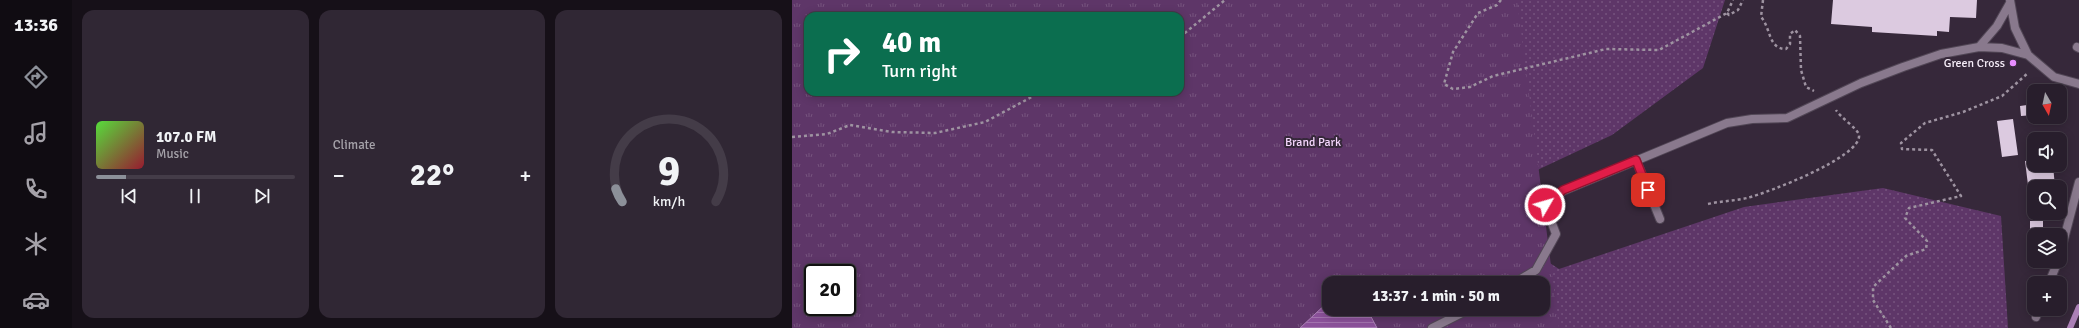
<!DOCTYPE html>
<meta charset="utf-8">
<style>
body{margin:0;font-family:Signika,sans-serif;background:#302734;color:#f1f3f6;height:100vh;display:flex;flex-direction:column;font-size:15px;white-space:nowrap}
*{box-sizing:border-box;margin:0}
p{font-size:13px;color:#a5a2a9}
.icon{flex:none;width:22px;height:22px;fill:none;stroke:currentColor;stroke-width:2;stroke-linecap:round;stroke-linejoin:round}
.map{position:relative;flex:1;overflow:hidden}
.drawer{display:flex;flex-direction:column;gap:10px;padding:10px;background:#161018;width:720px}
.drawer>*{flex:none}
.guide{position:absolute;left:12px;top:12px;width:380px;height:84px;border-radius:12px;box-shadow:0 2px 10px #0003,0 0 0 1px #443c48;background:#0b6e4f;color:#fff;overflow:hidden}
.needle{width:26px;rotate:171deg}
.tools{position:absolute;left:1235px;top:84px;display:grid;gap:8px}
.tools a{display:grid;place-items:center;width:40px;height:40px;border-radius:8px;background:#281e2c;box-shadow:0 2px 10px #0003,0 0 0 1px #443c48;font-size:20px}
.speed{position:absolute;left:12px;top:264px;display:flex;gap:8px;font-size:20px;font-weight:700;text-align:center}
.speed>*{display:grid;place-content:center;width:52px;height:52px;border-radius:50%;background:#281e2c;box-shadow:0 2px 10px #0003,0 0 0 1px #443c48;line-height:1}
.speed .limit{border:2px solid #111;border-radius:6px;background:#fff;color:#111}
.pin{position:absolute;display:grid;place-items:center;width:34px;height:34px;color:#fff;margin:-17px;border-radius:8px;box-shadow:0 2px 6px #0006}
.me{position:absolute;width:44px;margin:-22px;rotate:52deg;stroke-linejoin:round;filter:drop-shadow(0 0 3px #0008)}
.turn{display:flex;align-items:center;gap:14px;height:84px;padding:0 12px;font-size:18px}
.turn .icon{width:52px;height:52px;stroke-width:2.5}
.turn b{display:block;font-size:28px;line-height:34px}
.big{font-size:30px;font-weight:800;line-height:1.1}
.drawer .widget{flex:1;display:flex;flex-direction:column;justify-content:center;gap:6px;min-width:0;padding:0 14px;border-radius:12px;background:#302734}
.drawer .dial{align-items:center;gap:0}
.dial svg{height:104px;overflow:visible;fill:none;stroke:#443c48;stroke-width:7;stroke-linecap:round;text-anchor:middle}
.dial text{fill:#f1f3f6;stroke:none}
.song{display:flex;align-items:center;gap:12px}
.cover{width:48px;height:48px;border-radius:6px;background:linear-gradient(135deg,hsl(110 70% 55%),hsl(350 70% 35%))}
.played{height:4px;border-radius:2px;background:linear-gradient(90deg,#8c9099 15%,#443c48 15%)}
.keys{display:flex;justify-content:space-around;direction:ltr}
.heat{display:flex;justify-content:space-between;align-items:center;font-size:22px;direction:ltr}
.drawer .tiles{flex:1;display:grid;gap:10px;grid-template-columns:repeat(3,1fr)}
.trip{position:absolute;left:530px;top:276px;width:228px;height:40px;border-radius:12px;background:#281e2c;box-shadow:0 2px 10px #0003,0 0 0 1px #443c48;font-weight:800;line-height:40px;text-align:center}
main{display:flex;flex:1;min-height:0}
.dock{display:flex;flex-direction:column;width:72px;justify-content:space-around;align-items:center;background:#100c12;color:#a5a2a9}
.dock .icon{width:28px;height:28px}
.dock .current{color:#8c9099}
.dock b{font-size:18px;color:#f1f3f6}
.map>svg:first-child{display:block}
</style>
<main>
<nav class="dock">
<b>13:36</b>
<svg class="icon current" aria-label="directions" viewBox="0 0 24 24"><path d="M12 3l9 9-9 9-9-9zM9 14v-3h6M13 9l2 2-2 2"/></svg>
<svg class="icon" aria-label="music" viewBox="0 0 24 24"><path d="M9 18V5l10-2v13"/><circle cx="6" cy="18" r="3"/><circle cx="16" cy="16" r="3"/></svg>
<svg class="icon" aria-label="phone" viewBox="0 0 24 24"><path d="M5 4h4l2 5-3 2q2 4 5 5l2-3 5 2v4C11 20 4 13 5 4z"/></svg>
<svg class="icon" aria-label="climate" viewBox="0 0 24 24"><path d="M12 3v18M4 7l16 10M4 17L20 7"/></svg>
<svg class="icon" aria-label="car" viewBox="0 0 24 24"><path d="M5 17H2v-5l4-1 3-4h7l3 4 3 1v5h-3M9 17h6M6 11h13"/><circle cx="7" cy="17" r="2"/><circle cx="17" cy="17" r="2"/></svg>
</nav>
<section class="drawer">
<div class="tiles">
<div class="widget">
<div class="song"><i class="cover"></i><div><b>107.0 FM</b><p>Music</p></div></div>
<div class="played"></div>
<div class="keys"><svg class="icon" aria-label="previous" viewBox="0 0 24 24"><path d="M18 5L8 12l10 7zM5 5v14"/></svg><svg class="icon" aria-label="pause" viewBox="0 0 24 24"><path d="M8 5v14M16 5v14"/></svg><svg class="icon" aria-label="next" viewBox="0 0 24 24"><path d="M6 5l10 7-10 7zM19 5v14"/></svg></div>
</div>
<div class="widget"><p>Climate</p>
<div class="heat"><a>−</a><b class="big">22°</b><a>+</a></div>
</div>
<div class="widget dial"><svg viewBox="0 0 100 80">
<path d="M14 69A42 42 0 1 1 86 69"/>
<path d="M14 69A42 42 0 0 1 9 59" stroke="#8c9099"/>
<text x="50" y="56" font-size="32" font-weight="700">9</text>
<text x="50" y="72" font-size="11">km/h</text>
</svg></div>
</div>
</section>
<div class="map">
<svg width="1287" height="328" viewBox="0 0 1287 328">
<defs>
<pattern id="grass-dots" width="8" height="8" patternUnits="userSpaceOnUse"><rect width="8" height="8" fill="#5e3668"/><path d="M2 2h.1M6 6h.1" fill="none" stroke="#76537e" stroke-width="1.8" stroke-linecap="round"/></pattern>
<pattern id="park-tufts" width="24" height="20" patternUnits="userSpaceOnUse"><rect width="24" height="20" fill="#5e3668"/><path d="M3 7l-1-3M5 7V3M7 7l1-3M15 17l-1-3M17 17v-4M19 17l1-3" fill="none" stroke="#76537e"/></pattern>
<pattern id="water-rules" width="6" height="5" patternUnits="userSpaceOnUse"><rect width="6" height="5" fill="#8b519a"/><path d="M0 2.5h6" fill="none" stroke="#a273ae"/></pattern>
</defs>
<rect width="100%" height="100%" fill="#36283a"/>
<!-- grass -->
<path fill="url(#grass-dots)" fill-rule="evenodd" d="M0,0H933L911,68L820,135L705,189L707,230L767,269L952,207L1091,188L1209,216L1216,328H0ZM16,16H388V92H16ZM21,273H55V307H21ZM537,283H751V309H537Z"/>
<!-- park -->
<path fill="url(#park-tufts)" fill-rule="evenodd" d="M0,0H725L767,328H0ZM16,16H388V92H16ZM21,273H55V307H21ZM537,283H751V309H537Z"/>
<!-- water -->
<path fill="url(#water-rules)" stroke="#ab80b6" d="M537,301V309H575L585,328H508Z"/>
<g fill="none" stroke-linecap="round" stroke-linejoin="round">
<!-- stream -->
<path stroke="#ab80b6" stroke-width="6" d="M1278,328L1287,307"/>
</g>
<!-- building -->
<path fill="#dccae0" d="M1041,0H1185L1184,18L1158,17L1157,32L1145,31V36L1080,32V27L1039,24Z
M1242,104V115L1229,116L1228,106Z
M1221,119L1226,155L1210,157L1205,121Z
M1242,160V165H1261L1263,187H1242V193H1237L1233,161Z
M1238,221H1251V228H1248V232H1238Z"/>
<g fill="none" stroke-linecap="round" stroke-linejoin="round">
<!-- lane casing -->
<g stroke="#514655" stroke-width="10">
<path id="lane" d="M1218,0L1223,28L1236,55L1262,77L1287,84
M1218,3L1205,26L1187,47L1210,48L1236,55
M1285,47L1287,48
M844,160L868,219
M1268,254L1287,182
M722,283L744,270L764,234L753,205L771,191L935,123L960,119L995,118L1069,83L1111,67L1149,54L1187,47
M1257,283L1266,261
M1244,317L1247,309
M640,328L678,309"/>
</g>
<!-- path -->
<path stroke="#9e93a1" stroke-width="2.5" stroke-dasharray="3 3" stroke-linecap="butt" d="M709,0L705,5L686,13L661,52L652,84L661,89L678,87L701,76L814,49L867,50L935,13L941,0
M971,0L969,17C979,28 976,49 994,49L998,44V34L1003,30L1008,36L1009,70L1014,87L1022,91
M935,13L937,15L946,10L951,0
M388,37L433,0
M0,137L35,134L58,125L100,132L143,133L193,122L249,92
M916,204C929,201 942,201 955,198C975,193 1070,157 1067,135C1066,129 1048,117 1044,110
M1099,328L1081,300V287L1114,256L1134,249L1135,241L1113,218L1117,208L1169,196L1140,150L1110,149L1109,143L1133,123L1171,112L1210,96L1236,73"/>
<!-- lane -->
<use href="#lane" stroke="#89798d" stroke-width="8"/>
</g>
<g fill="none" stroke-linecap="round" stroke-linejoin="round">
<!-- route casing -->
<g stroke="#92132f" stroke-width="10">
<path id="route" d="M753,205L771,190L844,160L856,190"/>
</g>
<!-- route -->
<use href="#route" stroke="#e11d48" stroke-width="7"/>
</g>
<!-- markers -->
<circle fill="#e88eff" stroke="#36283a" stroke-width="1.5" cx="1221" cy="63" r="4"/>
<g text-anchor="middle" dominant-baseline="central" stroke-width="4" stroke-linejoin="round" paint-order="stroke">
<!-- poi labels -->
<g font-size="12" fill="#f6edf8" stroke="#36283a" text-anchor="end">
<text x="1213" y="63">Green Cross</text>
</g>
<!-- park labels -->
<g font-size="12" fill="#f6d7fe" stroke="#36283a">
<text x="521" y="142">Brand Park</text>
</g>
</g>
</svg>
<div class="tools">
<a><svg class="needle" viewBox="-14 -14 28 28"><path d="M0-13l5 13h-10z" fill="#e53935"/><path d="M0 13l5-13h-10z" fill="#a5a2a9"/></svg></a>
<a><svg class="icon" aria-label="sound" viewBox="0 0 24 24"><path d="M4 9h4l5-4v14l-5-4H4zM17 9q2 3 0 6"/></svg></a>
<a><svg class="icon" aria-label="search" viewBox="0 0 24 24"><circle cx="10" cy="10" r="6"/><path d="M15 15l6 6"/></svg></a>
<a><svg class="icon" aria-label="layers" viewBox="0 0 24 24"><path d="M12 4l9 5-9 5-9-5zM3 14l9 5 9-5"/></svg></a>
<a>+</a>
</div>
<div class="speed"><div class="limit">20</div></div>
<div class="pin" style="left:856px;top:190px;background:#d93025"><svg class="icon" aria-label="arrive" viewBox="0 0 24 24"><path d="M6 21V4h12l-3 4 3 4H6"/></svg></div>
<svg class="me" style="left:753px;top:205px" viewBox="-20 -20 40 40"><circle r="17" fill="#e11d48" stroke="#fff" stroke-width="3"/><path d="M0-11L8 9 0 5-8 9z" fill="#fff"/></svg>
<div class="trip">13:37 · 1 min · 50 m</div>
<div class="guide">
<div class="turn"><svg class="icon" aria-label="right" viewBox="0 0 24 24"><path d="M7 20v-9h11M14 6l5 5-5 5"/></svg><div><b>40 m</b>Turn right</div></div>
</div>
</div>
</main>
